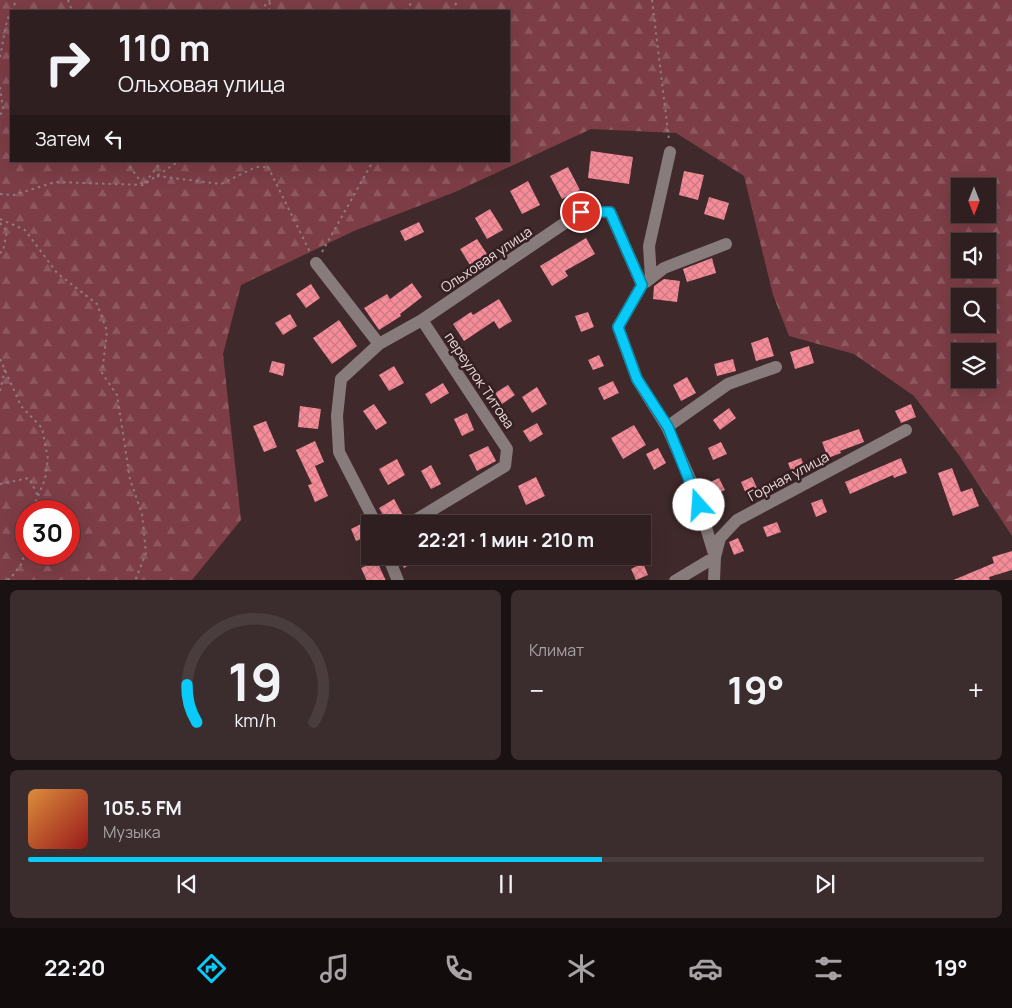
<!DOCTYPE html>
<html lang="ru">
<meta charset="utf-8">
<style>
body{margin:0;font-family:Manrope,sans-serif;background:#3b2c2d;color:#f1f3f6;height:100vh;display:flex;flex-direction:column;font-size:19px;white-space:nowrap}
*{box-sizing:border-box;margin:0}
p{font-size:16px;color:#a7a2a5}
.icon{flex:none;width:28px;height:28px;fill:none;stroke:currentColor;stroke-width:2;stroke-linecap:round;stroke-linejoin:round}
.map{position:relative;height:580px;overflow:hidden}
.drawer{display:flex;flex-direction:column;gap:10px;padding:10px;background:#1a1112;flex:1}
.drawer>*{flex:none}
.hud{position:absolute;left:10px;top:10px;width:500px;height:152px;border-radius:0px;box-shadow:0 5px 20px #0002,0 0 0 1px #4a3d3e;background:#2f1f20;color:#f1f3f6;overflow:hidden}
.needle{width:32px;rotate:180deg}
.buttons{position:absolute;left:951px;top:178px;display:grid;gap:10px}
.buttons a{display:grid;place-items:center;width:45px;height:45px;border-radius:0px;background:#2f1f20;box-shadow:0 5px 20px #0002,0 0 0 1px #4a3d3e;font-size:25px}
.speed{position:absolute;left:15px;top:500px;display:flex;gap:10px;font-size:25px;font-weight:700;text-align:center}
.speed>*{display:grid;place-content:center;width:65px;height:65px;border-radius:50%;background:#2f1f20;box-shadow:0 5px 20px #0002,0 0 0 1px #4a3d3e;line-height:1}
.speed .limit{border:8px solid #d22;background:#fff;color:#111}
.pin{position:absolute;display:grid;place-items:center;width:42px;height:42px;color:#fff;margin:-21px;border:2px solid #fff;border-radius:50%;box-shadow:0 1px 5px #0007}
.me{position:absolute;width:55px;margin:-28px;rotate:341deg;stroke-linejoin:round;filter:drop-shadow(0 0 4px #0008)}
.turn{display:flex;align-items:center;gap:18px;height:105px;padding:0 25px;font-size:22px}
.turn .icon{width:65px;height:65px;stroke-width:2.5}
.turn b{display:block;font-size:35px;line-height:42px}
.then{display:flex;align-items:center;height:48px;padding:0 25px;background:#0003;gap:10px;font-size:19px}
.big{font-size:38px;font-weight:700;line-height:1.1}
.drawer .widget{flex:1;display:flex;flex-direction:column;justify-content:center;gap:8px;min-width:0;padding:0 18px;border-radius:8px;background:#3b2c2d}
.drawer .dial{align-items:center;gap:0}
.dial svg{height:130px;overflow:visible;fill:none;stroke:#4a3d3e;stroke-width:7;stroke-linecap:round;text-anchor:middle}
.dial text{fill:#f1f3f6;stroke:none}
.song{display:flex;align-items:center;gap:15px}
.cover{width:60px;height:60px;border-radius:8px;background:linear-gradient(135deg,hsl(30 70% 55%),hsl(0 70% 35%))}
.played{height:5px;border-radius:2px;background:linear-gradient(90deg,#0acafa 60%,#4a3d3e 60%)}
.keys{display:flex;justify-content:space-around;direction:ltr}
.heat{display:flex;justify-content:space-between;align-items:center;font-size:28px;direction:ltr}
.drawer .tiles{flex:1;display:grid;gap:10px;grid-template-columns:1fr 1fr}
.widget:last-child{grid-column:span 2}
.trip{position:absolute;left:361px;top:515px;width:290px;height:50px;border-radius:0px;background:#2f1f20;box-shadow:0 5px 20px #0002,0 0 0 1px #4a3d3e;font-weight:700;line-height:50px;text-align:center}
.tab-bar{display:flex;height:80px;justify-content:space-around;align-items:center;background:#130c0d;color:#a7a2a5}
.tab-bar .icon{width:35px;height:35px}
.tab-bar .on{color:#0acafa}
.tab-bar b{font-size:22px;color:#f1f3f6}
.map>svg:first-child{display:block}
</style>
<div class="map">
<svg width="1012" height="581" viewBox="0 0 1012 581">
<defs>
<pattern id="forest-firs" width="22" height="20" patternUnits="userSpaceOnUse" patternTransform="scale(1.25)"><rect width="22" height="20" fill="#7c3d46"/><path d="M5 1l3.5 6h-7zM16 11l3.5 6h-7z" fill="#8f5860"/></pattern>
<pattern id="building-cross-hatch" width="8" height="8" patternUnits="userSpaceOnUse" patternTransform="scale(1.25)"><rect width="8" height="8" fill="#f78c99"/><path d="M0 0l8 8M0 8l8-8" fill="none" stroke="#ca7983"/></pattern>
</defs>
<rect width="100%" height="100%" fill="#3f292b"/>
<!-- forest -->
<path fill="url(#forest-firs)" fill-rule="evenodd" d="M0,0H1012V536L959,455L914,396L854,354L789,336L773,295L744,176L676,133L591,129L455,192L354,231L241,285L223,354L241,520L192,580H0ZM11,11H509V161H11ZM960,186H988V214H960ZM960,241H988V269H960ZM960,296H988V324H960ZM960,351H988V379H960ZM26,511H69V554H26Z"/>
<!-- building -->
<path fill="url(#building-cross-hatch)" d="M591,151L633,157L629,184L588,178Z
M568,167L580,190L562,199L550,176Z
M684,171L704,175L698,200L679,195Z
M528,181L540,205L522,214L510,191Z
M709,197L729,203L724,220L704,214Z
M490,209L503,230L487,239L475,218Z
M419,222L424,232L405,241L400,231Z
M586,238L595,254L565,271L568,276L552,286L540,266Z
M477,239L487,254L470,265L460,249Z
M712,258L716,273L687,282L683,269Z
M664,279L680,281L677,302L653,299L654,286Z
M412,283L422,297L400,314L401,316L379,330L364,308L387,294L390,299Z
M311,284L320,298L306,308L296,294Z
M499,299L512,321L499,329L494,321L464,341L453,324L471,312L473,315Z
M588,312L594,327L581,332L575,316Z
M290,314L297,326L283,335L275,323Z
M339,320L357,346L332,364L313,338Z
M768,337L774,356L756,361L751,343Z
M809,346L814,363L795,369L790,352Z
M599,355L604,366L593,370L588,360Z
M733,359L736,371L717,376L714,364Z
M272,361L285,364L283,376L269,372Z
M394,366L404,383L389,391L379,375Z
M687,377L696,393L681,401L673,385Z
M613,381L619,393L604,400L598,388Z
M443,383L449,393L431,404L425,394Z
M508,385L515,395L502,404L495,393Z
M537,387L547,404L532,413L522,397Z
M374,404L387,423L376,430L363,411Z
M911,404L916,417L901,423L895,411Z
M300,406L321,409L318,429L298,427Z
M729,408L736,418L720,430L713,420Z
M467,413L474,430L462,436L454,419Z
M266,421L277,447L264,452L253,426Z
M537,423L543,434L530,442L523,431Z
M634,425L646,445L623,459L611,438Z
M859,429L864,442L840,451L841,453L828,458L822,442Z
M315,441L324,462L315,466L328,496L315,502L308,485L312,484L296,450Z
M721,442L727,454L713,460L708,448Z
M488,446L496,461L477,471L469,455Z
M658,448L666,463L654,470L646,454Z
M801,458L806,471L793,476L788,463Z
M901,458L907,473L894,478L893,475L850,494L845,482Z
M397,459L405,475L388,485L379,469Z
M431,465L441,484L431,489L421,471Z
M952,468L961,492L972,488L979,506L953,516L938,473Z
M536,477L545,496L526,505L518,486Z
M752,477L758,490L747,496L741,482Z
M719,478L725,490L712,496L706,484Z
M394,499L404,517L393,524H388L379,508Z
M822,499L827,512L816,517L811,503Z
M777,522L781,532L767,537L763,527Z
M363,523L369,536L356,541L351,529Z
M738,538L744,551L734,555L729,542Z
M1012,551V570L989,577L990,581H951L994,563L992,557Z
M398,556H425L404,568Z
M377,561L386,581H367L361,568Z
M643,563L648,575L636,580L631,569Z"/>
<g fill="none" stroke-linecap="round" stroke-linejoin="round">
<!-- path -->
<path stroke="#8e7b7d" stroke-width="2" stroke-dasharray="2.5 4" stroke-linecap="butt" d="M68,0L72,11
M652,0L669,140
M11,11L17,0
M260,11L270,0
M269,11L270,1
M406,11L413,0
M452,11L458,0
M0,57L7,20L11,12
M0,87L3,109L0,116
M126,161L143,185L162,161
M265,161L310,252
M157,176L221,184L256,167H267
M0,194L14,195L55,182L143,185L179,161
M0,219L25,230L57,273L97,304L107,331L102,373L117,395L130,479L142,514L146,553L135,581
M0,223L7,231L3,251L0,253
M322,252L373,161
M0,359L21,406L42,428L48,459L45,479L32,511
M0,391L5,369
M0,484L29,478L38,496
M1,581L10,579L22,563L26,544"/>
<!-- minor -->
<path stroke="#877b7c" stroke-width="12" d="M316,263L379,344
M651,278L649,246L670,152
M646,282L664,268L726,244
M667,427L728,384L776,367
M376,524L339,452L337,416L341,379L379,344L422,320L581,212H610L642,285L618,327L637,379L667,427L694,488L715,557L714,581
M409,524L505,466L507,449L422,320
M388,556L398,581
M675,581L715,557L720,538L737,520L906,430"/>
</g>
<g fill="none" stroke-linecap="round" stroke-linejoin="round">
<!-- route casing -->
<g stroke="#0683a2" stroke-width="12">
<path id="route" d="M581,212H610L642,285L618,327L637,379L668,427L699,505"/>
</g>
<!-- route -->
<use href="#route" stroke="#0acafa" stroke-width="9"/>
</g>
<g text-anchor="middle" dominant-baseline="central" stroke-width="5" stroke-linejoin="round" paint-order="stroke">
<!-- street labels -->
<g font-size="14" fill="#e7d8d9" stroke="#351f21">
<text transform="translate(486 259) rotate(-34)">Ольховая улица</text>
<text transform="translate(480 380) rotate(56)">переулок Титова</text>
<text transform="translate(788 476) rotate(-28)">Горная улица</text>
</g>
</g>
</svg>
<div class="buttons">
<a><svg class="needle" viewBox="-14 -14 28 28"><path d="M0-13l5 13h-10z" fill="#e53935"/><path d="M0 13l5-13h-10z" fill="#a7a2a5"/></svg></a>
<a><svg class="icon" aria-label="sound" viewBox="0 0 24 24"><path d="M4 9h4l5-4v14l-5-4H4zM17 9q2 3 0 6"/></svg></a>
<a><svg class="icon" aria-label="search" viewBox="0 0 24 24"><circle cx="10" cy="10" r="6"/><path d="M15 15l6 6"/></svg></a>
<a><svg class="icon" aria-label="layers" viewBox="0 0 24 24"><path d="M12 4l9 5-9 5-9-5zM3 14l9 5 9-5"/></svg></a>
</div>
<div class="speed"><div class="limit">30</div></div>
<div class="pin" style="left:581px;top:212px;background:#d93025"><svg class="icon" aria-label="arrive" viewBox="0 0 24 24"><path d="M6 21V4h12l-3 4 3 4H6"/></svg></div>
<svg class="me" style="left:699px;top:505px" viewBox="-20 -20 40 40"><circle r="19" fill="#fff"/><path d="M0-13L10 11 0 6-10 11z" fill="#0acafa"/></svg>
<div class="trip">22:21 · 1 мин · 210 m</div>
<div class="hud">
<div class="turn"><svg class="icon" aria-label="right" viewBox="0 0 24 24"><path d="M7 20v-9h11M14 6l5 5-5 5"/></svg><div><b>110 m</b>Ольховая улица</div></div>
<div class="then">Затем<svg class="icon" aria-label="left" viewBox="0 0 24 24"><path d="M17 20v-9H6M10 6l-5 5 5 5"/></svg></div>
</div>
</div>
<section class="drawer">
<div class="tiles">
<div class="widget dial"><svg viewBox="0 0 100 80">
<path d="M14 69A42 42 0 1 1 86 69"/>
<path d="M14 69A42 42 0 0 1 8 46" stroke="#0acafa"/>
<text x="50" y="56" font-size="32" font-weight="700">19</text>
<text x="50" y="72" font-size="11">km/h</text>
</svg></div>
<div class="widget"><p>Климат</p>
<div class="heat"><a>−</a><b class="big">19°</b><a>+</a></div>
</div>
<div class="widget">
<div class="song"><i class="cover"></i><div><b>105.5 FM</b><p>Музыка</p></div></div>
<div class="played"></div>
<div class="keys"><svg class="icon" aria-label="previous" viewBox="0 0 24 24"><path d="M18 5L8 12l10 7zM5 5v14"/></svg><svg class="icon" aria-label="pause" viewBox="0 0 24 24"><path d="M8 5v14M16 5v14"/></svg><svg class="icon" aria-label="next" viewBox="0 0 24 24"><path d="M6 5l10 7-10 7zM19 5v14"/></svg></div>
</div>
</div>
</section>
<nav class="tab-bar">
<b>22:20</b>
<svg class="icon on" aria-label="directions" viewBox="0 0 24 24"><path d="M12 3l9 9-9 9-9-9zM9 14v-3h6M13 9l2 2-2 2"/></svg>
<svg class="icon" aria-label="music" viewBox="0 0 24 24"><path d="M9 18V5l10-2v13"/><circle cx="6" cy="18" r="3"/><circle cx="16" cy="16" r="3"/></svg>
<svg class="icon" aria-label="phone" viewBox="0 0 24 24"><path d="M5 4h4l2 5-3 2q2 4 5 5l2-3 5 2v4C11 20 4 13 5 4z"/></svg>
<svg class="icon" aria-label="climate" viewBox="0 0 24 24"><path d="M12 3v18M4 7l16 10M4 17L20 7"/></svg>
<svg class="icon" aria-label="car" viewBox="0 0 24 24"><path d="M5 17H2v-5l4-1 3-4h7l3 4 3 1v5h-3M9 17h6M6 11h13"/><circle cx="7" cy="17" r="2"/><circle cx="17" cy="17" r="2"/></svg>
<svg class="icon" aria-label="filters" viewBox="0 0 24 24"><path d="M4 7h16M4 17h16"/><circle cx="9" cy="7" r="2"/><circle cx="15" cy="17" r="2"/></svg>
<b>19°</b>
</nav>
